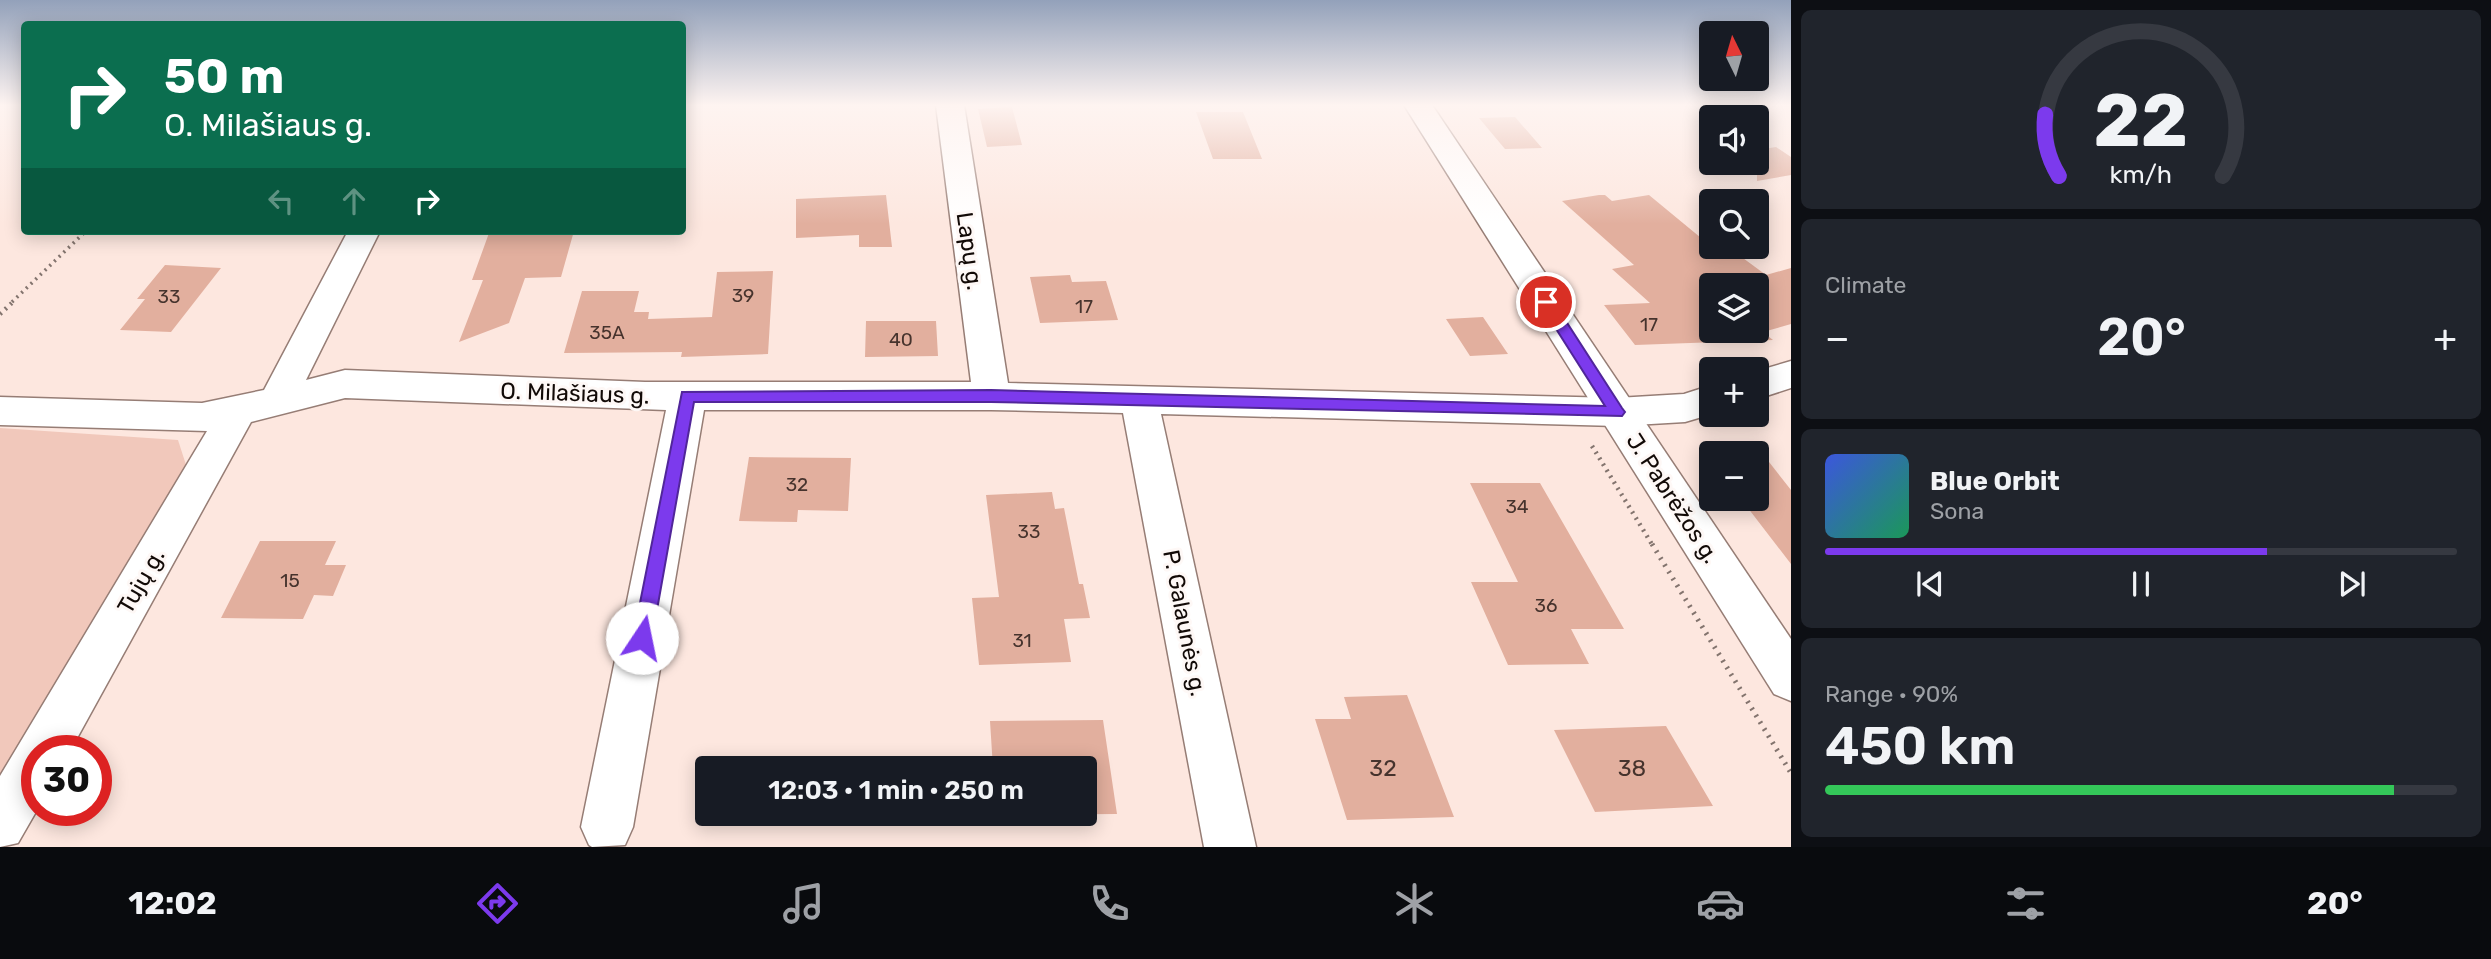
<!DOCTYPE html>
<meta charset="utf-8">
<style>
body{margin:0;font-family:Rubik,sans-serif;background:#20242c;color:#f1f3f6;height:100vh;display:flex;flex-direction:column;font-size:26px;white-space:nowrap}
*{box-sizing:border-box;margin:0}
p{font-size:23px;color:#9ea1a6}
.icon{flex:none;width:38px;height:38px;fill:none;stroke:currentColor;stroke-width:2;stroke-linecap:round;stroke-linejoin:round}
.map{position:relative;flex:1;overflow:hidden}
.drawer{display:flex;flex-direction:column;gap:10px;padding:10px;background:#0d0f14;width:700px}
.drawer>*{flex:none}
.hud{position:absolute;left:21px;top:21px;width:665px;height:214px;border-radius:7px;box-shadow:0 4px 18px #0003;background:#0b6e4f;color:#fff;overflow:hidden}
.needle{width:46px;rotate:355deg}
.tools{position:absolute;left:1699px;top:21px;display:grid;gap:14px}
.tools a{display:grid;place-items:center;width:70px;height:70px;border-radius:7px;background:#171b24;box-shadow:0 4px 18px #0003;font-size:35px}
.speed{position:absolute;left:21px;top:735px;display:flex;gap:14px;font-size:35px;font-weight:700;text-align:center}
.speed>*{display:grid;place-content:center;width:91px;height:91px;border-radius:50%;background:#171b24;box-shadow:0 4px 18px #0003;line-height:1}
.speed .limit{border:10px solid #d22;background:#fff;color:#111}
.pin{position:absolute;display:grid;place-items:center;width:60px;height:60px;color:#fff;margin:-30px;border:4px solid #fff;border-radius:50%;box-shadow:0 2px 7px #0007}
.me{position:absolute;width:77px;margin:-38px;rotate:11deg;stroke-linejoin:round;filter:drop-shadow(0 0 5px #0008)}
.turn{display:flex;align-items:center;gap:24px;height:147px;padding:0 28px;font-size:32px}
.turn .icon{width:91px;height:91px;stroke-width:2.5}
.turn b{display:block;font-size:49px;line-height:60px}
.lanes{display:flex;align-items:center;height:66px;padding:0 28px;background:#0003;justify-content:center;gap:35px;direction:ltr}
.lanes .off{opacity:.35}
.big{font-size:52px;font-weight:600;line-height:1.1}
.drawer .card{flex:1;display:flex;flex-direction:column;justify-content:center;gap:10px;min-width:0;padding:0 24px;border-radius:10px;background:#20242c}
.drawer .dial{align-items:center;gap:0}
.dial svg{height:182px;overflow:visible;fill:none;stroke:#363941;stroke-width:7;stroke-linecap:round;text-anchor:middle}
.dial text{fill:#f1f3f6;stroke:none}
.song{display:flex;align-items:center;gap:21px}
.cover{width:84px;height:84px;border-radius:10px;background:linear-gradient(135deg,hsl(230 70% 55%),hsl(150 70% 35%))}
.played{height:7px;border-radius:4px;background:linear-gradient(90deg,#7c3aed 70%,#363941 70%)}
.keys{display:flex;justify-content:space-around;direction:ltr}
.heat{display:flex;justify-content:space-between;align-items:center;font-size:38px;direction:ltr}
.charge{height:10px;border-radius:5px;background:linear-gradient(90deg,#34c759 90%,#363941 0)}
.trip{position:absolute;left:695px;top:756px;width:402px;height:70px;border-radius:7px;background:#171b24;box-shadow:0 4px 18px #0003;font-weight:600;line-height:70px;text-align:center}
.tab-bar{display:flex;height:112px;justify-content:space-around;align-items:center;background:#090b0e;color:#9ea1a6}
.tab-bar .icon{width:49px;height:49px}
.tab-bar .current{color:#7c3aed}
.tab-bar b{font-size:32px;color:#f1f3f6}
main{display:flex;flex:1;min-height:0}
.map>svg:first-child{display:block}
</style>
<main>
<div class="map">
<svg width="1791" height="847" viewBox="0 0 1791 847">
<rect width="100%" height="100%" fill="#fde7df"/>
<!-- green -->
<path fill="#f1c8bb" d="M0,428L178,440L187,468L0,787Z"/>
<!-- building -->
<path fill="#e2af9e" fill-rule="evenodd" d="M1012,107L1022,145L987,147L978,109Z
M1196,112H1243L1262,159H1213Z
M1515,117L1542,148L1505,149L1479,118Z
M1776,147L1791,157V175L1757,181V150Z
M886,195L892,247H859V235L796,238V199Z
M1599,195H1605L1612,201L1649,195L1712,247H1728L1766,275L1791,268V324L1763,332L1773,340L1635,345L1604,305L1650,303L1612,269L1634,265L1562,201ZM1712,285H1757V331H1712Z
M574,231L561,277L525,278L509,323L459,342L483,280H472L489,233Z
M165,265L221,268L171,332L120,330L145,299H137Z
M773,271L768,354L681,357L682,352L564,353L582,291H639L634,312H649L648,319L712,317L717,272Z
M1070,275L1072,282L1106,281L1118,320L1040,323L1030,277Z
M1483,317L1508,354L1470,356L1446,319Z
M866,321H936L938,356L865,357Z
M1755,444L1791,490V564L1741,499H1757V453H1712V460L1701,446Z
M749,457L851,458L848,511L798,510L797,522L739,521Z
M1470,483H1540L1624,629H1571L1589,664L1508,665L1471,582H1518Z
M1052,492L1055,509L1064,508L1079,584H1083L1090,618L1064,619L1071,662L979,665L972,598L999,597L986,495Z
M260,541H336L325,565H346L333,596L314,595L303,619L221,618Z
M1407,695L1454,817L1347,820L1315,719H1351L1344,697Z
M1103,720L1117,814L996,815L1085,814V768H993L990,721Z
M1666,726L1713,806L1595,812L1554,730Z"/>
<g fill="none" stroke-linecap="round" stroke-linejoin="round">
<!-- minor casing -->
<g stroke="#967d75" stroke-width="3">
<path id="minor" d="M936,105H964L1008,383L1617,398L1684,394L1712,385V414L1685,422L1617,426L1161,414L1256,847H1204L1123,413L991,410H704L633,827L625,845L592,847L589,845L581,827L666,410L345,398L251,422L70,751H37V810L18,843L0,847V776L207,431L0,425V397L202,403L264,390L348,231H380L306,380L345,370L645,382H971Z
M1791,361V388L1757,399V371Z"/>
</g>
<!-- tertiary casing -->
<g stroke="#967d75" stroke-width="3">
<path id="tertiary" d="M1404,105H1432L1791,639V701L1774,694Z"/>
</g>
<!-- path-far2 -->
<path stroke="#83746e" stroke-width="3.5" stroke-dasharray="2 4.5" stroke-linecap="butt" d="M12,302L86,231"/>
<!-- path-far1 -->
<path stroke="#83746e" stroke-width="4.5" stroke-dasharray="2 5" stroke-linecap="butt" d="M0,314L14,301
M1592,446L1653,546"/>
<!-- path -->
<path stroke="#83746e" stroke-width="5" stroke-dasharray="2 6" stroke-linecap="butt" d="M1652,544L1791,773"/>
<!-- minor -->
<use href="#minor" fill="#fff" fill-rule="evenodd"/>
<!-- tertiary -->
<use href="#tertiary" fill="#fff" fill-rule="evenodd"/>
</g>
<!-- sky -->
<linearGradient id="sky" x2="0" y2="1"><stop stop-color="#93a1ba"/><stop offset="0.47" stop-color="#fef4f1"/><stop offset="1" stop-color="#fef4f1" stop-opacity="0"/></linearGradient>
<rect width="1791" height="224" fill="url(#sky)"/>
<!-- route -->
<path fill="#7c3aed" stroke="#51269a" stroke-width="2" d="M1546,297L1551,298L1622,408L1625,412L1622,416L991,402H694L652,638L649,644L642,647L635,644L633,638L682,392L991,390L1605,406L1539,302Z"/>
<g text-anchor="middle" dominant-baseline="central" stroke-width="6" stroke-linejoin="round" paint-order="stroke">
<!-- number labels -->
<g font-size="19" fill="#46332d">
<text x="743" y="295">39</text>
<text x="169" y="296">33</text>
<text x="1084" y="306">17</text>
<text x="1649" y="324">17</text>
<text x="607" y="332">35A</text>
<text x="901" y="339">40</text>
<text x="797" y="484">32</text>
<text x="1517" y="506">34</text>
<text x="1029" y="531">33</text>
<text x="290" y="580">15</text>
<text x="1546" y="605">36</text>
<text x="1022" y="640">31</text>
</g>
<!-- street labels -->
<g font-size="23" fill="#120a07" stroke="#fef8f6">
<text transform="translate(970 251) rotate(82)">Lapų g.</text>
<text transform="translate(575 393) rotate(2)">O. Milašiaus g.</text>
<text transform="translate(1673 498) rotate(57)">J. Pabrėžos g.</text>
<text transform="translate(141 581) rotate(-60)">Tujų g.</text>
<text transform="translate(1185 623) rotate(79)">P. Galaunės g.</text>
</g>
<!-- near-number labels -->
<g font-size="23" fill="#46332d">
<text x="1383" y="768">32</text>
<text x="1632" y="768">38</text>
</g>
</g>
</svg>
<div class="tools">
<a><svg class="needle" viewBox="-14 -14 28 28"><path d="M0-13l5 13h-10z" fill="#e53935"/><path d="M0 13l5-13h-10z" fill="#9ea1a6"/></svg></a>
<a><svg class="icon" aria-label="sound" viewBox="0 0 24 24"><path d="M4 9h4l5-4v14l-5-4H4zM17 9q2 3 0 6"/></svg></a>
<a><svg class="icon" aria-label="search" viewBox="0 0 24 24"><circle cx="10" cy="10" r="6"/><path d="M15 15l6 6"/></svg></a>
<a><svg class="icon" aria-label="layers" viewBox="0 0 24 24"><path d="M12 4l9 5-9 5-9-5zM3 14l9 5 9-5"/></svg></a>
<a>+</a>
<a>−</a>
</div>
<div class="speed"><div class="limit">30</div></div>
<div class="pin" style="left:1546px;top:302px;background:#d93025"><svg class="icon" aria-label="arrive" viewBox="0 0 24 24"><path d="M6 21V4h12l-3 4 3 4H6"/></svg></div>
<svg class="me" style="left:642px;top:638px" viewBox="-20 -20 40 40"><circle r="19" fill="#fff"/><path d="M0-13L10 11 0 6-10 11z" fill="#7c3aed"/></svg>
<div class="trip">12:03 · 1 min · 250 m</div>
<div class="hud">
<div class="turn"><svg class="icon" aria-label="right" viewBox="0 0 24 24"><path d="M7 20v-9h11M14 6l5 5-5 5"/></svg><div><b>50 m</b>O. Milašiaus g.</div></div>
<div class="lanes"><svg class="icon off" aria-label="left" viewBox="0 0 24 24"><path d="M17 20v-9H6M10 6l-5 5 5 5"/></svg><svg class="icon off" aria-label="ahead" viewBox="0 0 24 24"><path d="M12 20V5M6 11l6-6 6 6"/></svg><svg class="icon" aria-label="right" viewBox="0 0 24 24"><path d="M7 20v-9h11M14 6l5 5-5 5"/></svg></div>
</div>
</div>
<section class="drawer">
<div class="card dial"><svg viewBox="0 0 100 80">
<path d="M14 69A42 42 0 1 1 86 69"/>
<path d="M14 69A42 42 0 0 1 8 42" stroke="#7c3aed"/>
<text x="50" y="56" font-size="32" font-weight="700">22</text>
<text x="50" y="72" font-size="11">km/h</text>
</svg></div>
<div class="card"><p>Climate</p>
<div class="heat"><a>−</a><b class="big">20°</b><a>+</a></div>
</div>
<div class="card">
<div class="song"><i class="cover"></i><div><b>Blue Orbit</b><p>Sona</p></div></div>
<div class="played"></div>
<div class="keys"><svg class="icon" aria-label="previous" viewBox="0 0 24 24"><path d="M18 5L8 12l10 7zM5 5v14"/></svg><svg class="icon" aria-label="pause" viewBox="0 0 24 24"><path d="M8 5v14M16 5v14"/></svg><svg class="icon" aria-label="next" viewBox="0 0 24 24"><path d="M6 5l10 7-10 7zM19 5v14"/></svg></div>
</div>
<div class="card"><p>Range · 90%</p><b class="big">450 km</b><div class="charge"></div></div>
</section>
</main>
<nav class="tab-bar">
<b>12:02</b>
<svg class="icon current" aria-label="directions" viewBox="0 0 24 24"><path d="M12 3l9 9-9 9-9-9zM9 14v-3h6M13 9l2 2-2 2"/></svg>
<svg class="icon" aria-label="music" viewBox="0 0 24 24"><path d="M9 18V5l10-2v13"/><circle cx="6" cy="18" r="3"/><circle cx="16" cy="16" r="3"/></svg>
<svg class="icon" aria-label="phone" viewBox="0 0 24 24"><path d="M5 4h4l2 5-3 2q2 4 5 5l2-3 5 2v4C11 20 4 13 5 4z"/></svg>
<svg class="icon" aria-label="climate" viewBox="0 0 24 24"><path d="M12 3v18M4 7l16 10M4 17L20 7"/></svg>
<svg class="icon" aria-label="car" viewBox="0 0 24 24"><path d="M5 17H2v-5l4-1 3-4h7l3 4 3 1v5h-3M9 17h6M6 11h13"/><circle cx="7" cy="17" r="2"/><circle cx="17" cy="17" r="2"/></svg>
<svg class="icon" aria-label="filters" viewBox="0 0 24 24"><path d="M4 7h16M4 17h16"/><circle cx="9" cy="7" r="2"/><circle cx="15" cy="17" r="2"/></svg>
<b>20°</b>
</nav>
